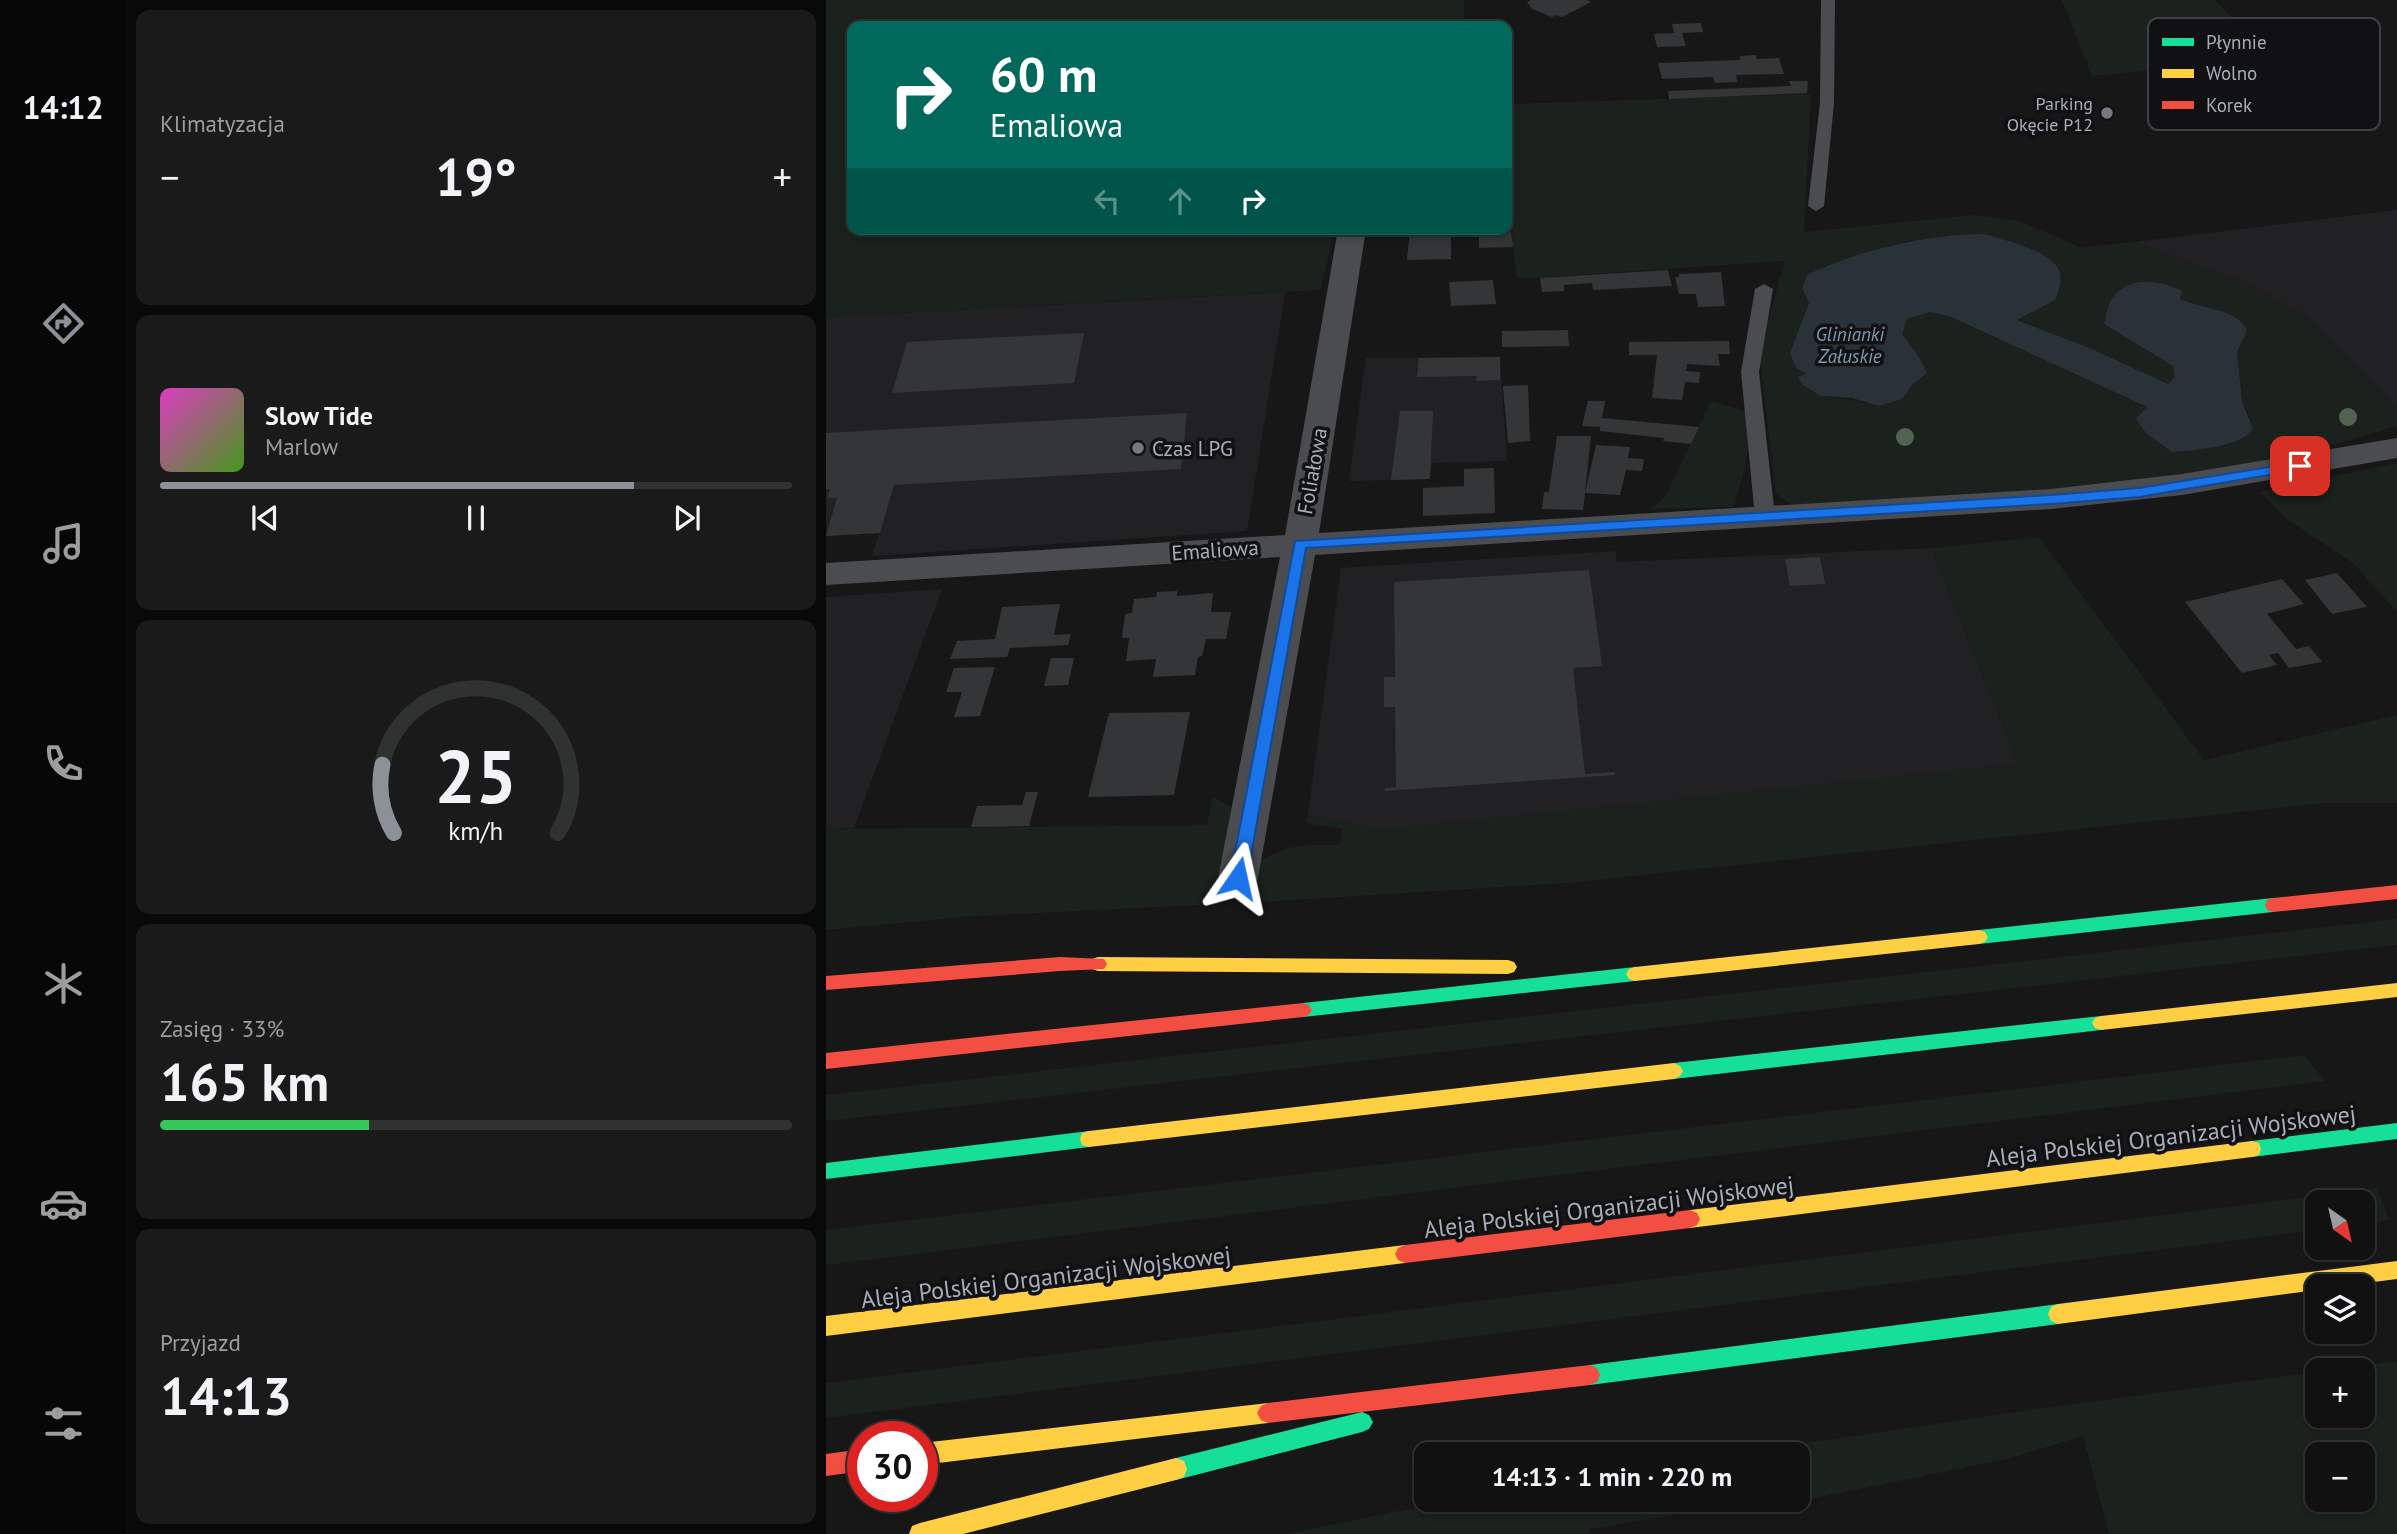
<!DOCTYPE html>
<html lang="pl">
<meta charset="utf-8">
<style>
body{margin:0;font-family:"PT Sans",sans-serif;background:#1a1a1a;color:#f1f3f6;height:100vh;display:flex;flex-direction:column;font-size:26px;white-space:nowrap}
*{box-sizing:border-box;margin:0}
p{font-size:23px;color:#9c9d9f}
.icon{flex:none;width:38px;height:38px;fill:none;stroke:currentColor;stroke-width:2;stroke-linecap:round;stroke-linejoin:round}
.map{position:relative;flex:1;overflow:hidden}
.sheet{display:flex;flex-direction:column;gap:10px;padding:10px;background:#090909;width:700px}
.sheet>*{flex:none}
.guide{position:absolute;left:21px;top:21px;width:665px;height:214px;border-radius:14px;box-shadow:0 4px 10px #0003,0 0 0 2px #303131;background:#00695c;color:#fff;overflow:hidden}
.needle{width:46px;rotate:146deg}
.controls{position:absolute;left:1479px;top:1190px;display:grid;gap:14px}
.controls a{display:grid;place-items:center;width:70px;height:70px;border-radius:14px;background:#111;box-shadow:0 4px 10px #0003,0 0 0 2px #303131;font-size:35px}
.speed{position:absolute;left:21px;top:1421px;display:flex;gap:14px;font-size:35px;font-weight:700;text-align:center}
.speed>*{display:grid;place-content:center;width:91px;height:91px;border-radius:50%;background:#111;box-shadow:0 4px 10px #0003,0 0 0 2px #303131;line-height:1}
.speed .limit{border:10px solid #d22;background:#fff;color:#111}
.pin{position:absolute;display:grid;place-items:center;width:60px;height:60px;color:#fff;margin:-30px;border-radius:14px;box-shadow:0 4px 10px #0006}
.me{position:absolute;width:77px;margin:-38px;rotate:11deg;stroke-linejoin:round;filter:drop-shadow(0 0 5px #0008)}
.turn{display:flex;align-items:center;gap:24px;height:147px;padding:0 28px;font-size:32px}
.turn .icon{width:91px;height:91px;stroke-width:2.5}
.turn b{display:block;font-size:49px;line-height:60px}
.lanes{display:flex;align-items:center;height:66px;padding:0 28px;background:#0003;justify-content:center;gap:35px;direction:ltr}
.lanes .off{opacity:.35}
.big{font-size:52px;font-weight:600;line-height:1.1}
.sheet .widget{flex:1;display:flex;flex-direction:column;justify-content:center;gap:10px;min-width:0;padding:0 24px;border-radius:14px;background:#1a1a1a}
.sheet .dial{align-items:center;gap:0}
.dial svg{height:182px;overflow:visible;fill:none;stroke:#303131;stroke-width:7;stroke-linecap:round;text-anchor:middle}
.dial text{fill:#f1f3f6;stroke:none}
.song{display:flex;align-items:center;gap:21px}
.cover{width:84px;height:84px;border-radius:10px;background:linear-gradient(135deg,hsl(310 70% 55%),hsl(100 70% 35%))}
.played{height:7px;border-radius:4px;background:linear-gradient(90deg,#8c9099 75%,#303131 75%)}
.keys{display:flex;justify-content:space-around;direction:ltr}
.heat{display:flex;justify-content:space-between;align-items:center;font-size:38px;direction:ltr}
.charge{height:10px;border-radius:5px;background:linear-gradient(90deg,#34c759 33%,#303131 0)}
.trip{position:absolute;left:588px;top:1442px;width:396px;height:70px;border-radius:14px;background:#111;box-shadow:0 4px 10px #0003,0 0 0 2px #303131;font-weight:600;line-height:70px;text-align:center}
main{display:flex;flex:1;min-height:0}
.tab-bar{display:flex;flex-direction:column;width:126px;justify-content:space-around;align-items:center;background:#070707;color:#9c9d9f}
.tab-bar .icon{width:49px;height:49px}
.tab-bar .active{color:#8c9099}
.tab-bar b{font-size:32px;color:#f1f3f6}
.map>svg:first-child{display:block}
</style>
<main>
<nav class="tab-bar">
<b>14:12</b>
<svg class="icon active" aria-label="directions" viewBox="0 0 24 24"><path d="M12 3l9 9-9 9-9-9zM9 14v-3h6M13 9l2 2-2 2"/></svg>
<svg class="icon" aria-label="music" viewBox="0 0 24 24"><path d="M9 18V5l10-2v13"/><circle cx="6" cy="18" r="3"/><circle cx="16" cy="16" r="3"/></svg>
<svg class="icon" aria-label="phone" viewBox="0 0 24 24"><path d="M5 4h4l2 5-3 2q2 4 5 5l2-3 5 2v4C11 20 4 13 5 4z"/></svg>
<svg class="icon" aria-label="climate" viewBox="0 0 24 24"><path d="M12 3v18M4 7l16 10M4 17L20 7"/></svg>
<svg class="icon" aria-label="car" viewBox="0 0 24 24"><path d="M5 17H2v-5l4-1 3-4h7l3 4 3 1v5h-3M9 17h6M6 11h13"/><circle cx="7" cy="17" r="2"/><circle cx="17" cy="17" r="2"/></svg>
<svg class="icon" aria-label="filters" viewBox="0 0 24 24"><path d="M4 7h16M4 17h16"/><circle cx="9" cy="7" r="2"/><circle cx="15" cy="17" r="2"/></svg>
</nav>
<section class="sheet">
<div class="widget"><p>Klimatyzacja</p>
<div class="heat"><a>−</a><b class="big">19°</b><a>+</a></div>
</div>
<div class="widget">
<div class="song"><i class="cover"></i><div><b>Slow Tide</b><p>Marlow</p></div></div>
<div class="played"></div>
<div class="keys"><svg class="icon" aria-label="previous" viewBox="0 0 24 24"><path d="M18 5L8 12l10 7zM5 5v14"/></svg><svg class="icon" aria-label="pause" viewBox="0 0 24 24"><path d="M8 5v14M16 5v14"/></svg><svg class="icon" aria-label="next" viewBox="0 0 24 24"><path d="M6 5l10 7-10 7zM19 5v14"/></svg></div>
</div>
<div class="widget dial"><svg viewBox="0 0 100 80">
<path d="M14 69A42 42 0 1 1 86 69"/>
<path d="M14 69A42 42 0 0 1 9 39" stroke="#8c9099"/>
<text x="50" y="56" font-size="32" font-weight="700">25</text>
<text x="50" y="72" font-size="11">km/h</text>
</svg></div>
<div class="widget"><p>Zasięg · 33%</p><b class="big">165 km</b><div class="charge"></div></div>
<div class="widget"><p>Przyjazd</p><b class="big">14:13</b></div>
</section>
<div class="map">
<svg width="1571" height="1534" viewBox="0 0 1571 1534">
<rect width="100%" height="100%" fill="#171717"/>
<!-- built -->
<path fill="#212124" d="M1571,210V408L1476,313L1417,282L1309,242Z
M459,292L421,531L46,556L53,533L0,536V317Z
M674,357L681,461L606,463L604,479L523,481L540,358Z
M1105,548L1193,764L556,830L482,815L515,568L790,551V562Z
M116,589L28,828L0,829V597Z"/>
<!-- green -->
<path fill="#1b211c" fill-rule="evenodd" d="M0,0H638V26H26V229H509L494,290L0,317Z
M1236,0H1389L1445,59L1266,76Z
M985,94L978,232L1148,215L1193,221L1254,247L1309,242L1417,282L1476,313L1571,408V426L1510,444L1384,472L1305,484L968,506L950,494L933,353L959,261L691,279L681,195V104ZM1084,240L1206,313L1190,319L1264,348L1342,384L1349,376L1342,284L1354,299L1397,312L1420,330L1411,352L1416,401L1424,418L1321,407L1125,317L1104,312L1081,319L1075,334L1093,357C1076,428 1050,399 995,396L964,353L983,303L982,274L1002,265Z
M885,401L920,411C929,441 916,477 908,507L824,509L839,497Z
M1571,463V612L1528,564L1459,518L1434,492Z
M1213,537L1378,760L1571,715V803H1499L741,883L420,903L431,863C462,843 478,845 514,845L516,829L480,823L482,815L556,829L1193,764L1105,548Z
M386,797L405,806L393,904L148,916L0,930V829L381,825Z
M1571,919V945L0,1121V1095Z
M1478,1055L1499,1081L0,1265V1230Z
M1551,1188L1563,1220L1537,1224L1536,1202H1491V1230L0,1418V1383Z
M1571,1361V1534H1283L1257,1436L1181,1459L983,1499L978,1465H971V1454H907L1217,1408L1491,1372V1416H1536V1370H1504ZM1491,1454H1536V1500H1491Z
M626,1500H861L865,1512L764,1529L763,1534H460Z"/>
<!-- water -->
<path fill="#2a3239" d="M1158,234C1177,240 1229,251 1234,273C1236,282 1232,292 1229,300L1191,320L1264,348L1342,384L1349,376L1347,366L1278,324C1280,317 1281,308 1284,302C1299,275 1332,279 1356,291L1354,299C1374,308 1412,309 1421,330L1411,352L1416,401L1427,429C1413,448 1368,450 1346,452L1320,433L1310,419L1321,407L1125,317L1104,312L1081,319L1076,334L1093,357L1101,373L1087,384L1076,399L1053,406L1026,398L995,396L977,385L972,377L980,374L970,368L964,353L983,303L976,288L982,274C1037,249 1097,235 1158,234Z"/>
<!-- building -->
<path fill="#343537" d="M705,0H761L765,2L736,17L730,15L726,17L706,9L701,2Z
M875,23L877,32L856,33L860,46L831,47L828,34L848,33L846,24Z
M930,55L931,59L953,58L958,74L910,75L911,82L889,83L887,77L836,79L832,63L914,60V56Z
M963,81H982L981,93L843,99L842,91L965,86Z
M584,229H676V232H685L687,247L653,248V232L625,233V259L581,260Z
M842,270L846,286L767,290L766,283L738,285V291L716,292L714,278Z
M895,272L899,306L872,307L870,294H853L849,277H853V274Z
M667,280L670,304L625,306L623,282Z
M742,330L743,346L676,347V331Z
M258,333L248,383L66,393L81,342Z
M903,341L904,354H892L894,366L861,364L860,371L874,372L873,383L859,382L856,400L826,398L831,355H803V342Z
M674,357V380L650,381L651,376L591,377L593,358Z
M702,385L704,441L682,443L677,386Z
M762,401H779L776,418L873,427L865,444L837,441L838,438L774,431V427L756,426Z
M574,411H607L604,479L565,480Z
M361,413L355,469L68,485L54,533L0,536L11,498H1L4,489H0V433Z
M731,436H765L759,493L770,445L804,447L802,458L818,459L816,471L800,470L794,495L759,493L757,510L716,509L718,492H723Z
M668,468L669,513L597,516V488L638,486V469Z
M994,557L999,584L964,586L959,559Z
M763,570L776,666L747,668L759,774L789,772V775L559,791V788L570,787L569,707H558V677H569L568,582Z
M1511,573L1541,607L1506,614L1479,580Z
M1456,579L1478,604L1441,614L1470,649L1483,646L1496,662L1463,668L1452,653L1443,655L1451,665L1416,673L1359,602Z
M351,591V596L387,593L385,612H405L400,639H380L376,656L372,657L369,675L327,677L330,659L300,661L303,638H296L299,614L306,613L308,599L330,597L331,592Z
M234,604L228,635L245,634L242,645L184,648L181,657L124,659L131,641L169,639L176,607Z
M225,658H248L242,685L218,686Z
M169,667L154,716L128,717L136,692H120L128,668Z
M364,712L348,795L262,797L283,713Z
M200,792H212L203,826L145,827L151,806L196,805Z"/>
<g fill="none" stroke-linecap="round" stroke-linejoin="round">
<!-- lane -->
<path fill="#4b4c50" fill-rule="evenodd" d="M995,0H1009L1008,103L998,206L990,211L982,206L994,103Z
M938,284L947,289L933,372L949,517L946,521H932L929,517L915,372L929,289Z"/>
<!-- street -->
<path fill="#4b4c50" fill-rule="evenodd" d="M512,229H540L493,533L1225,489L1356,474L1571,438V458L1356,495L1225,509L489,555L432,878L426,889L412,894L398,889L392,878L454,557L0,585V563L459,535Z"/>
<!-- fast -->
<path fill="#16e098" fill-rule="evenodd" d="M1447,898L1453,900L1455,905L1453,910L1447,912L1153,944L1147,942L1144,937L1147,932L1153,930Z
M809,967L815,969L818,974L815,979L809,981L477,1017L471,1015L468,1010L471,1005L477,1003Z
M1275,1016L1281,1018L1284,1023L1281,1028L1275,1030L848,1079L842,1076L839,1071L842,1066L848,1063Z
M1571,1123V1139L1426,1157L1419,1155L1417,1149L1419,1143L1426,1141Z
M263,1131L270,1133L272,1139L270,1145L263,1147L0,1179V1163Z
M1232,1304L1239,1307L1242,1314L1239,1321L1232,1324L764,1385L757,1382L754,1375L757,1368L764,1365Z
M536,1412L543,1415L547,1422L543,1429L536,1432L350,1480L342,1477L339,1469L342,1461L350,1458Z"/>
<!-- slow -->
<path fill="#ffcf43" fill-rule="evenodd" d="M1153,930L1159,932L1162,937L1159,942L1153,944L809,981L803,979L800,974L803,969L809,967Z
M272,957L682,960L688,962L691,967L688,972L682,974L272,971L266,969L263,964L266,959Z
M1571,983V997L1275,1030L1269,1028L1266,1023L1269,1018L1275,1016Z
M848,1063L854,1066L857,1071L854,1076L848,1079L263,1147L256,1145L254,1139L256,1133L263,1131Z
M1426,1141L1433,1143L1435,1149L1433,1155L1426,1157L864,1228L857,1225L854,1219L857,1213L864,1210Z
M579,1245L586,1248L589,1254L586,1260L579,1263L0,1336V1316Z
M1571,1261V1279L1517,1286H1491V1290L1232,1324L1225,1321L1222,1314L1225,1307L1232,1304Z
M442,1403L449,1406L453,1413L449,1420L442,1423L96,1465V1443Z
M350,1458L358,1461L361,1469L358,1477L350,1480L137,1534H83L86,1526L94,1523Z"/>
<!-- jam -->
<path fill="#f24e42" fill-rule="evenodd" d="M1571,885V899L1447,912L1441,910L1439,905L1441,900L1447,898Z
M234,957L278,959L281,964L278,969L234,971L0,990V976Z
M477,1003L483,1005L486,1010L483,1015L477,1017L0,1069V1053Z
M864,1210L871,1213L874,1219L871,1225L864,1228L579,1263L572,1260L569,1254L572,1248L579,1245Z
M764,1365L771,1368L774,1375L771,1382L764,1385L442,1423L435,1420L431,1413L435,1406L442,1403Z
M37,1449V1471L0,1476V1454Z"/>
</g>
<!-- trees -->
<g fill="#506451">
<circle cx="1522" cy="417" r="9"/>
<circle cx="1079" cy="437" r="9"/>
</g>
<!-- route -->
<path fill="#1a73e8" stroke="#114b97" stroke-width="2" d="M1474,462L1480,466L1478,469L1313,497L1225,504L480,548L421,878L418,882H406L404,878L469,541L1225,495L1313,488Z"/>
<!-- markers -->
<g fill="#757880" stroke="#111113" stroke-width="2.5">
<circle cx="1281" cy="113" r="7"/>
<circle cx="312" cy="448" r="7"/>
</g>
<g text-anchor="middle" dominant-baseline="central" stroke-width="7" stroke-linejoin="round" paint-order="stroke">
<!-- far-poi labels -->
<g font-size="18" fill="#a8adb8" stroke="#111113" text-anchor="end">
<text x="1267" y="103">Parking<tspan x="1267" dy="21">Okęcie P12</tspan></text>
</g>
<!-- far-water labels -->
<g font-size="19" font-style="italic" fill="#7f9bb3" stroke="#111113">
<text x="1024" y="334">Glinianki<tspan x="1024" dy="22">Załuskie</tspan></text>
</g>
<!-- poi labels -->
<g font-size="21" fill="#a8adb8" stroke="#111113" text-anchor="start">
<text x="326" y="448">Czas LPG</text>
</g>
<!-- street labels -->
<g font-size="21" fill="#a8adb8" stroke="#111113">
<text transform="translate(486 471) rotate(-80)">Foliałowa</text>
<text transform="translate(389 550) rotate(-4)">Emaliowa</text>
</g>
<!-- near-street labels -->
<g font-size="24" fill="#a8adb8" stroke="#111113">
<text transform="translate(1345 1136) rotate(-7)">Aleja Polskiej Organizacji Wojskowej</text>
<text transform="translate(783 1207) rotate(-7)">Aleja Polskiej Organizacji Wojskowej</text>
<text transform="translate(220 1277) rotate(-7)">Aleja Polskiej Organizacji Wojskowej</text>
</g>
</g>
<!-- legend -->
<rect x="1322" y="18" width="232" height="112" rx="10" fill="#111113" stroke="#3e4045" stroke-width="2"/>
<rect x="1336" y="38" width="32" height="8" fill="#16e098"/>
<rect x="1336" y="69" width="32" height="9" fill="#ffcf43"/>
<rect x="1336" y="101" width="32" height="8" fill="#f24e42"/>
<g font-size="19" fill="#a8adb8">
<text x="1380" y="49">Płynnie</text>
<text x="1380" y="80">Wolno</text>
<text x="1380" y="112">Korek</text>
</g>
</svg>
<div class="controls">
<a><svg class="needle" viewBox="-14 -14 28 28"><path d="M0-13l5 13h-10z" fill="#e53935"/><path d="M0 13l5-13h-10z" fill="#9c9d9f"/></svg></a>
<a><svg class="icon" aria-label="layers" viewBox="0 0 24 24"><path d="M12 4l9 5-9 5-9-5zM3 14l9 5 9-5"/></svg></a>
<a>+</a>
<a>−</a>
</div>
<div class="speed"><div class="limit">30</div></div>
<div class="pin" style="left:1474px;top:466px;background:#d93025"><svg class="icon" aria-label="arrive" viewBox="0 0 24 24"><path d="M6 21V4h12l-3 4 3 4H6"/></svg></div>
<svg class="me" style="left:412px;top:878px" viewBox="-20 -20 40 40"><path d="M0-17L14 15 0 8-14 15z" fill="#1a73e8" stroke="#fff" stroke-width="4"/></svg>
<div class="trip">14:13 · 1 min · 220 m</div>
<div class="guide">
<div class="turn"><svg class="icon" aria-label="right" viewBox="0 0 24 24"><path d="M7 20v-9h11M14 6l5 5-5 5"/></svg><div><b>60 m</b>Emaliowa</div></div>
<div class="lanes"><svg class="icon off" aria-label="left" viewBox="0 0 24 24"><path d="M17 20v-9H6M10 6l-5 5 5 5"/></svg><svg class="icon off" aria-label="ahead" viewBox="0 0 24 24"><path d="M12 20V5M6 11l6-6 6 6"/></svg><svg class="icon" aria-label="right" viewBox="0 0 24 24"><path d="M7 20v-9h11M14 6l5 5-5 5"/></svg></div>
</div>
</div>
</main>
